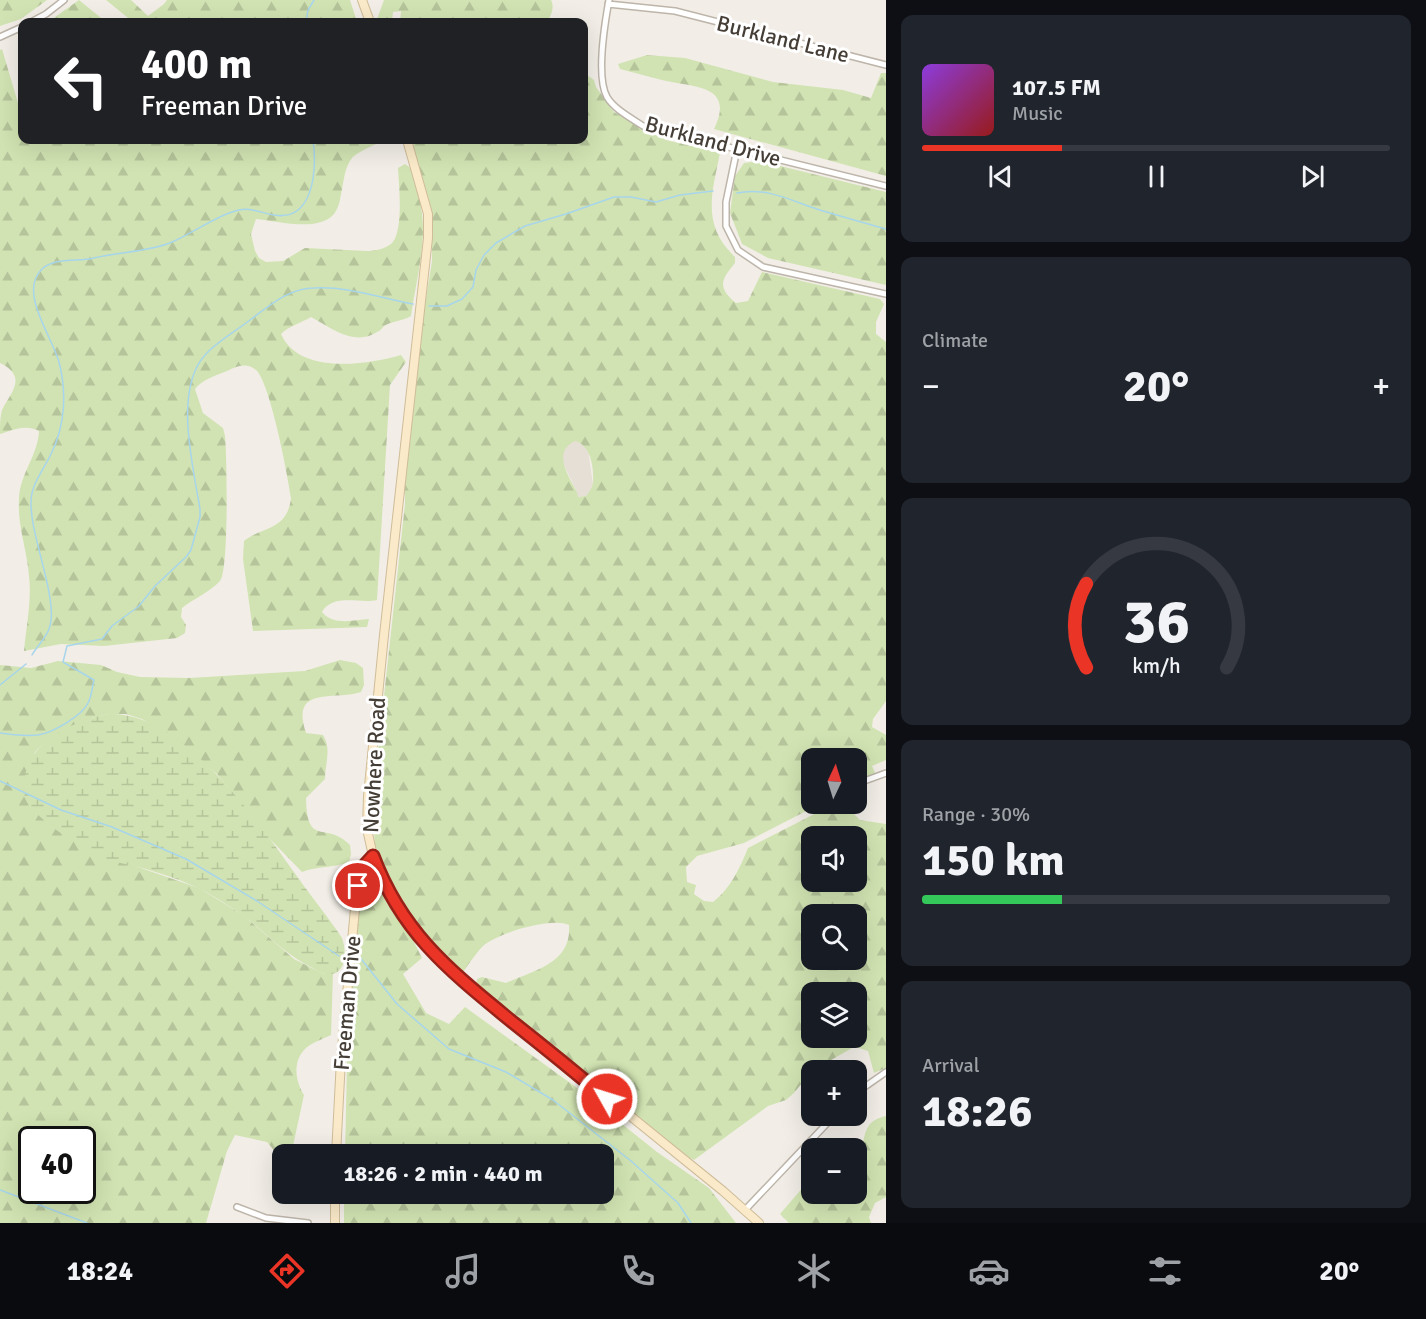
<!DOCTYPE html>
<meta charset="utf-8">
<style>
body{margin:0;font-family:Signika,sans-serif;background:#20242c;color:#f1f3f6;height:100vh;display:flex;flex-direction:column;font-size:22px;white-space:nowrap}
*{box-sizing:border-box;margin:0}
p{font-size:20px;color:#9ea1a6}
.icon{flex:none;width:33px;height:33px;fill:none;stroke:currentColor;stroke-width:2;stroke-linecap:round;stroke-linejoin:round}
.map{position:relative;flex:1;overflow:hidden}
.panel{display:flex;flex-direction:column;gap:15px;padding:15px;background:#0d0f14;width:540px}
.panel>*{flex:none}
.hud{position:absolute;left:18px;top:18px;width:570px;height:126px;border-radius:12px;box-shadow:0 6px 24px #0002;background:#202124;color:#fff;overflow:hidden}
.needle{width:39px;rotate:4deg}
.controls{position:absolute;left:801px;top:748px;display:grid;gap:12px}
.controls a{display:grid;place-items:center;width:66px;height:66px;border-radius:12px;background:#171b24;box-shadow:0 6px 24px #0002;font-size:30px}
.speed{position:absolute;left:18px;top:1126px;display:flex;gap:12px;font-size:30px;font-weight:700;text-align:center}
.speed>*{display:grid;place-content:center;width:78px;height:78px;border-radius:50%;background:#171b24;box-shadow:0 6px 24px #0002;line-height:1}
.speed .limit{border:3px solid #111;border-radius:9px;background:#fff;color:#111}
.pin{position:absolute;display:grid;place-items:center;width:51px;height:51px;color:#fff;margin:-26px;border:3px solid #fff;border-radius:50%;box-shadow:0 2px 6px #0007}
.me{position:absolute;width:66px;margin:-33px;rotate:309deg;stroke-linejoin:round;filter:drop-shadow(0 0 4px #0008)}
.turn{display:flex;align-items:center;gap:21px;height:126px;padding:0 24px;font-size:27px}
.turn .icon{width:78px;height:78px;stroke-width:2.5}
.turn b{display:block;font-size:42px;line-height:51px}
.big{font-size:45px;font-weight:700;line-height:1.1}
.panel .widget{flex:1;display:flex;flex-direction:column;justify-content:center;gap:9px;min-width:0;padding:0 21px;border-radius:12px;background:#20242c}
.panel .dial{align-items:center;gap:0}
.dial svg{height:156px;overflow:visible;fill:none;stroke:#363941;stroke-width:7;stroke-linecap:round;text-anchor:middle}
.dial text{fill:#f1f3f6;stroke:none}
.song{display:flex;align-items:center;gap:18px}
.cover{width:72px;height:72px;border-radius:9px;background:linear-gradient(135deg,hsl(270 70% 55%),hsl(0 70% 35%))}
.played{height:6px;border-radius:3px;background:linear-gradient(90deg,#ea3426 30%,#363941 30%)}
.keys{display:flex;justify-content:space-around;direction:ltr}
.heat{display:flex;justify-content:space-between;align-items:center;font-size:33px;direction:ltr}
.charge{height:9px;border-radius:4px;background:linear-gradient(90deg,#34c759 30%,#363941 0)}
.trip{position:absolute;left:272px;top:1144px;width:342px;height:60px;border-radius:12px;background:#171b24;box-shadow:0 6px 24px #0002;font-weight:700;line-height:60px;text-align:center}
.menu{display:flex;height:96px;justify-content:space-around;align-items:center;background:#090b0e;color:#9ea1a6}
.menu .icon{width:42px;height:42px}
.menu .selected{color:#ea3426}
.menu b{font-size:27px;color:#f1f3f6}
main{display:flex;flex:1;min-height:0}
.map>svg:first-child{display:block}
</style>
<main>
<div class="map">
<svg width="886" height="1223" viewBox="0 0 886 1223">
<defs>
<pattern id="forest-firs" width="22" height="20" patternUnits="userSpaceOnUse" patternTransform="scale(1.5)"><rect width="22" height="20" fill="#d1e3b2"/><path d="M5 1l3.5 6h-7zM16 11l3.5 6h-7z" fill="#b5c49a"/></pattern>
<pattern id="wetland-marsh" width="20" height="14" patternUnits="userSpaceOnUse" patternTransform="scale(1.5)"><rect width="20" height="14" fill="#d1e3b2"/><path d="M1 5h8M5 5V1M11 12h8M15 12V8" fill="none" stroke="#b5c49a"/></pattern>
</defs>
<rect width="100%" height="100%" fill="#f2eee7"/>
<!-- residential -->
<path fill="#e6dfd5" d="M575,440L582,442L588,449L593,485L587,496L577,497V492L563,463V452L568,444Z"/>
<!-- forest -->
<path fill="url(#forest-firs)" fill-rule="evenodd" d="M0,0H47L21,19L0,26Z
M79,0L106,22H48Z
M106,0H131L148,16L164,4L167,0H350L357,22H133Z
M384,0H551C555,7 551,16 547,22H400L401,11L393,12L392,22H376Z
M2,49L18,103L22,107V140H384C377,144 357,152 352,158C344,168 344,182 341,194C340,201 338,210 333,215C317,232 277,221 256,219L251,234L255,251L259,258L266,262L283,261L305,248L367,251C375,251 384,249 391,244C404,233 399,185 398,168L405,164L412,169C417,188 423,208 423,228C423,258 415,287 411,316C403,321 392,321 384,326C382,328 380,331 377,332C354,347 330,327 311,317C301,323 289,326 281,334C299,375 367,365 401,355L406,362L390,385L377,600C359,604 333,593 322,612C333,626 354,620 369,619L367,627L253,631L243,559L244,541C263,526 287,531 291,498C288,476 270,382 256,370C247,362 236,366 227,371C215,376 203,379 195,389L203,413L223,428L225,436C227,455 229,571 220,581C210,592 193,599 182,608L181,617L186,625L185,633L177,638L104,646L61,644L24,651C26,627 32,600 29,576C27,549 17,525 19,498C20,474 38,455 39,431C25,424 14,430 0,434C0,427 0,417 2,410C10,393 29,377 0,363V50Z
M647,55L685,58L773,82L843,90L871,98L881,73H886V176L714,129C735,86 696,87 666,81C650,77 635,73 620,69L618,64Z
M584,73L594,80L596,87L614,112L666,140L720,153C712,193 701,225 735,257V263C721,280 717,287 736,303L748,301L762,272L880,299L884,304L876,322V334L886,342V701L873,719L872,727L886,735V760L872,766L876,775L857,781L856,759H812V804H820L744,843L697,856L686,867L687,882L696,885L694,894L704,901L713,902C730,889 740,868 748,848L834,804H854L853,813L860,820L886,824V1068L874,1073L868,1051L859,1048H852L812,1071L794,1093L786,1100L768,1106L694,1160L670,1147L585,1078L476,985L477,979L482,977L506,983C535,970 572,963 569,925C551,917 498,933 483,946C476,953 469,964 463,972L445,958L399,904L375,845L372,806L405,504V475L417,356L432,261V215L409,140H584ZM575,441C591,445 594,468 593,483C592,488 589,492 586,496L578,497L577,492C568,475 552,452 575,441ZM812,837H856V882H812ZM812,915H856V960H812ZM812,993H856V1038H812Z
M760,161L886,192V285L768,258L742,244L730,213L735,176L744,163Z
M340,660L356,663L363,668L364,685L361,692C333,701 290,685 306,733L323,735C332,749 325,764 325,779L306,798C307,849 326,820 350,845L351,854L349,862C333,868 318,866 302,872L270,839L217,774L171,737L142,719L126,714H109L92,718L62,732L41,746L35,752L24,784L25,792L29,805L45,820L135,866L199,888L243,915L294,959L324,974L333,973L331,1035C325,1038 316,1041 310,1045C292,1057 294,1079 304,1095L291,1155H282V1160L267,1142L235,1135L227,1151L206,1223H0V665L31,668L58,661L101,665L117,672L140,677L189,678L305,671ZM32,1140H82V1191H32Z
M372,875L408,930L422,958L403,974L426,1013L449,1024L465,1007L573,1085L657,1152L709,1188L736,1223H344V1194H603V1155H345L348,1016L356,907L367,876Z
M886,1116V1197L875,1203L869,1217L871,1223H789L780,1214L811,1178L812,1194H856V1149H840L863,1143C866,1127 869,1120 886,1116Z"/>
<!-- wetland -->
<path fill="url(#wetland-marsh)" d="M109,714C183,711 260,825 299,879C313,899 329,918 342,938C347,952 347,977 325,974C321,973 316,970 313,968C290,957 274,941 255,925C240,912 223,902 206,892C185,881 161,873 138,867C128,864 117,863 107,859C83,848 45,826 29,805C21,795 23,777 28,766C40,735 79,720 109,714Z"/>
<g fill="none" stroke-linecap="round" stroke-linejoin="round">
<!-- stream -->
<path stroke="#a7d5eb" stroke-width="1.5" d="M306,22L308,10L314,0
M737,193C764,187 788,199 814,208C838,216 862,222 886,229
M429,306H447L462,299L473,287L476,270L484,255L496,243L525,226L566,214L614,197H631L656,202L680,195L713,191
M32,655C37,646 46,638 49,629C60,601 29,535 31,500C32,483 44,469 51,454C65,426 67,393 59,362C52,336 18,292 42,269C55,257 78,262 94,258C119,252 146,252 170,243C192,234 212,218 235,211C249,206 261,213 274,215C315,222 317,166 313,140
M0,685L26,664
M0,733C12,735 25,736 38,735C52,733 82,716 88,703C92,696 92,687 94,680L63,662L67,646L102,639L112,626L139,606L155,586L186,557L191,550L200,517V509C193,466 173,388 206,354C218,341 236,331 250,320C269,306 289,288 314,288C348,286 380,298 413,304
M0,781L61,810L112,827L186,859L257,901L339,956
M358,955L397,1004L449,1049L506,1072L553,1100L631,1161L678,1203L691,1223
M0,1190L87,1223"/>
<!-- street casing -->
<g stroke="#bdb5aa" stroke-width="8">
<path id="street" d="M609,0C605,22 596,77 607,97C614,109 631,118 643,126L886,186
M608,4L675,11L886,65
M31,22L46,14L64,0
M0,37L22,27
M737,149L726,202V226L738,250L763,267L886,294
M856,784L886,773
M856,1093L886,1072
M237,1207L266,1218L308,1223
M745,1210L834,1116"/>
</g>
<!-- secondary casing -->
<g stroke="#cfbc99" stroke-width="10">
<path id="secondary" d="M362,0L370,22
M407,140L428,214V238L384,635L368,796L367,829L373,856L388,889L407,922L444,965L723,1191L759,1223
M336,1155L341,1059L356,898L362,868L373,856
M335,1194V1223"/>
</g>
<!-- street -->
<use href="#street" stroke="#fff" stroke-width="5"/>
<!-- secondary -->
<use href="#secondary" stroke="#faeac9" stroke-width="8"/>
</g>
<g fill="none" stroke-linecap="round" stroke-linejoin="round">
<!-- route casing -->
<g stroke="#982219" stroke-width="15">
<path id="route" d="M358,886L362,868L373,856C402,933 449,970 510,1020C543,1046 575,1072 607,1099"/>
</g>
<!-- route -->
<use href="#route" stroke="#ea3426" stroke-width="10"/>
</g>
<g text-anchor="middle" dominant-baseline="central" stroke-width="6" stroke-linejoin="round" paint-order="stroke">
<!-- street labels -->
<g font-size="22" fill="#453e36" stroke="#fff">
<text transform="translate(783 39) rotate(14)">Burkland Lane</text>
<text transform="translate(713 141) rotate(15)">Burkland Drive</text>
<text transform="translate(374 765) rotate(-87)">Nowhere Road</text>
<text transform="translate(347 1003) rotate(-85)">Freeman Drive</text>
</g>
</g>
</svg>
<div class="controls">
<a><svg class="needle" viewBox="-14 -14 28 28"><path d="M0-13l5 13h-10z" fill="#e53935"/><path d="M0 13l5-13h-10z" fill="#9ea1a6"/></svg></a>
<a><svg class="icon" aria-label="sound" viewBox="0 0 24 24"><path d="M4 9h4l5-4v14l-5-4H4zM17 9q2 3 0 6"/></svg></a>
<a><svg class="icon" aria-label="search" viewBox="0 0 24 24"><circle cx="10" cy="10" r="6"/><path d="M15 15l6 6"/></svg></a>
<a><svg class="icon" aria-label="layers" viewBox="0 0 24 24"><path d="M12 4l9 5-9 5-9-5zM3 14l9 5 9-5"/></svg></a>
<a>+</a>
<a>−</a>
</div>
<div class="speed"><div class="limit">40</div></div>
<div class="pin" style="left:358px;top:886px;background:#d93025"><svg class="icon" aria-label="arrive" viewBox="0 0 24 24"><path d="M6 21V4h12l-3 4 3 4H6"/></svg></div>
<svg class="me" style="left:607px;top:1099px" viewBox="-20 -20 40 40"><circle r="17" fill="#ea3426" stroke="#fff" stroke-width="3"/><path d="M0-11L8 9 0 5-8 9z" fill="#fff"/></svg>
<div class="trip">18:26 · 2 min · 440 m</div>
<div class="hud">
<div class="turn"><svg class="icon" aria-label="left" viewBox="0 0 24 24"><path d="M17 20v-9H6M10 6l-5 5 5 5"/></svg><div><b>400 m</b>Freeman Drive</div></div>
</div>
</div>
<section class="panel">
<div class="widget">
<div class="song"><i class="cover"></i><div><b>107.5 FM</b><p>Music</p></div></div>
<div class="played"></div>
<div class="keys"><svg class="icon" aria-label="previous" viewBox="0 0 24 24"><path d="M18 5L8 12l10 7zM5 5v14"/></svg><svg class="icon" aria-label="pause" viewBox="0 0 24 24"><path d="M8 5v14M16 5v14"/></svg><svg class="icon" aria-label="next" viewBox="0 0 24 24"><path d="M6 5l10 7-10 7zM19 5v14"/></svg></div>
</div>
<div class="widget"><p>Climate</p>
<div class="heat"><a>−</a><b class="big">20°</b><a>+</a></div>
</div>
<div class="widget dial"><svg viewBox="0 0 100 80">
<path d="M14 69A42 42 0 1 1 86 69"/>
<path d="M14 69A42 42 0 0 1 14 26" stroke="#ea3426"/>
<text x="50" y="56" font-size="32" font-weight="700">36</text>
<text x="50" y="72" font-size="11">km/h</text>
</svg></div>
<div class="widget"><p>Range · 30%</p><b class="big">150 km</b><div class="charge"></div></div>
<div class="widget"><p>Arrival</p><b class="big">18:26</b></div>
</section>
</main>
<nav class="menu">
<b>18:24</b>
<svg class="icon selected" aria-label="directions" viewBox="0 0 24 24"><path d="M12 3l9 9-9 9-9-9zM9 14v-3h6M13 9l2 2-2 2"/></svg>
<svg class="icon" aria-label="music" viewBox="0 0 24 24"><path d="M9 18V5l10-2v13"/><circle cx="6" cy="18" r="3"/><circle cx="16" cy="16" r="3"/></svg>
<svg class="icon" aria-label="phone" viewBox="0 0 24 24"><path d="M5 4h4l2 5-3 2q2 4 5 5l2-3 5 2v4C11 20 4 13 5 4z"/></svg>
<svg class="icon" aria-label="climate" viewBox="0 0 24 24"><path d="M12 3v18M4 7l16 10M4 17L20 7"/></svg>
<svg class="icon" aria-label="car" viewBox="0 0 24 24"><path d="M5 17H2v-5l4-1 3-4h7l3 4 3 1v5h-3M9 17h6M6 11h13"/><circle cx="7" cy="17" r="2"/><circle cx="17" cy="17" r="2"/></svg>
<svg class="icon" aria-label="filters" viewBox="0 0 24 24"><path d="M4 7h16M4 17h16"/><circle cx="9" cy="7" r="2"/><circle cx="15" cy="17" r="2"/></svg>
<b>20°</b>
</nav>
